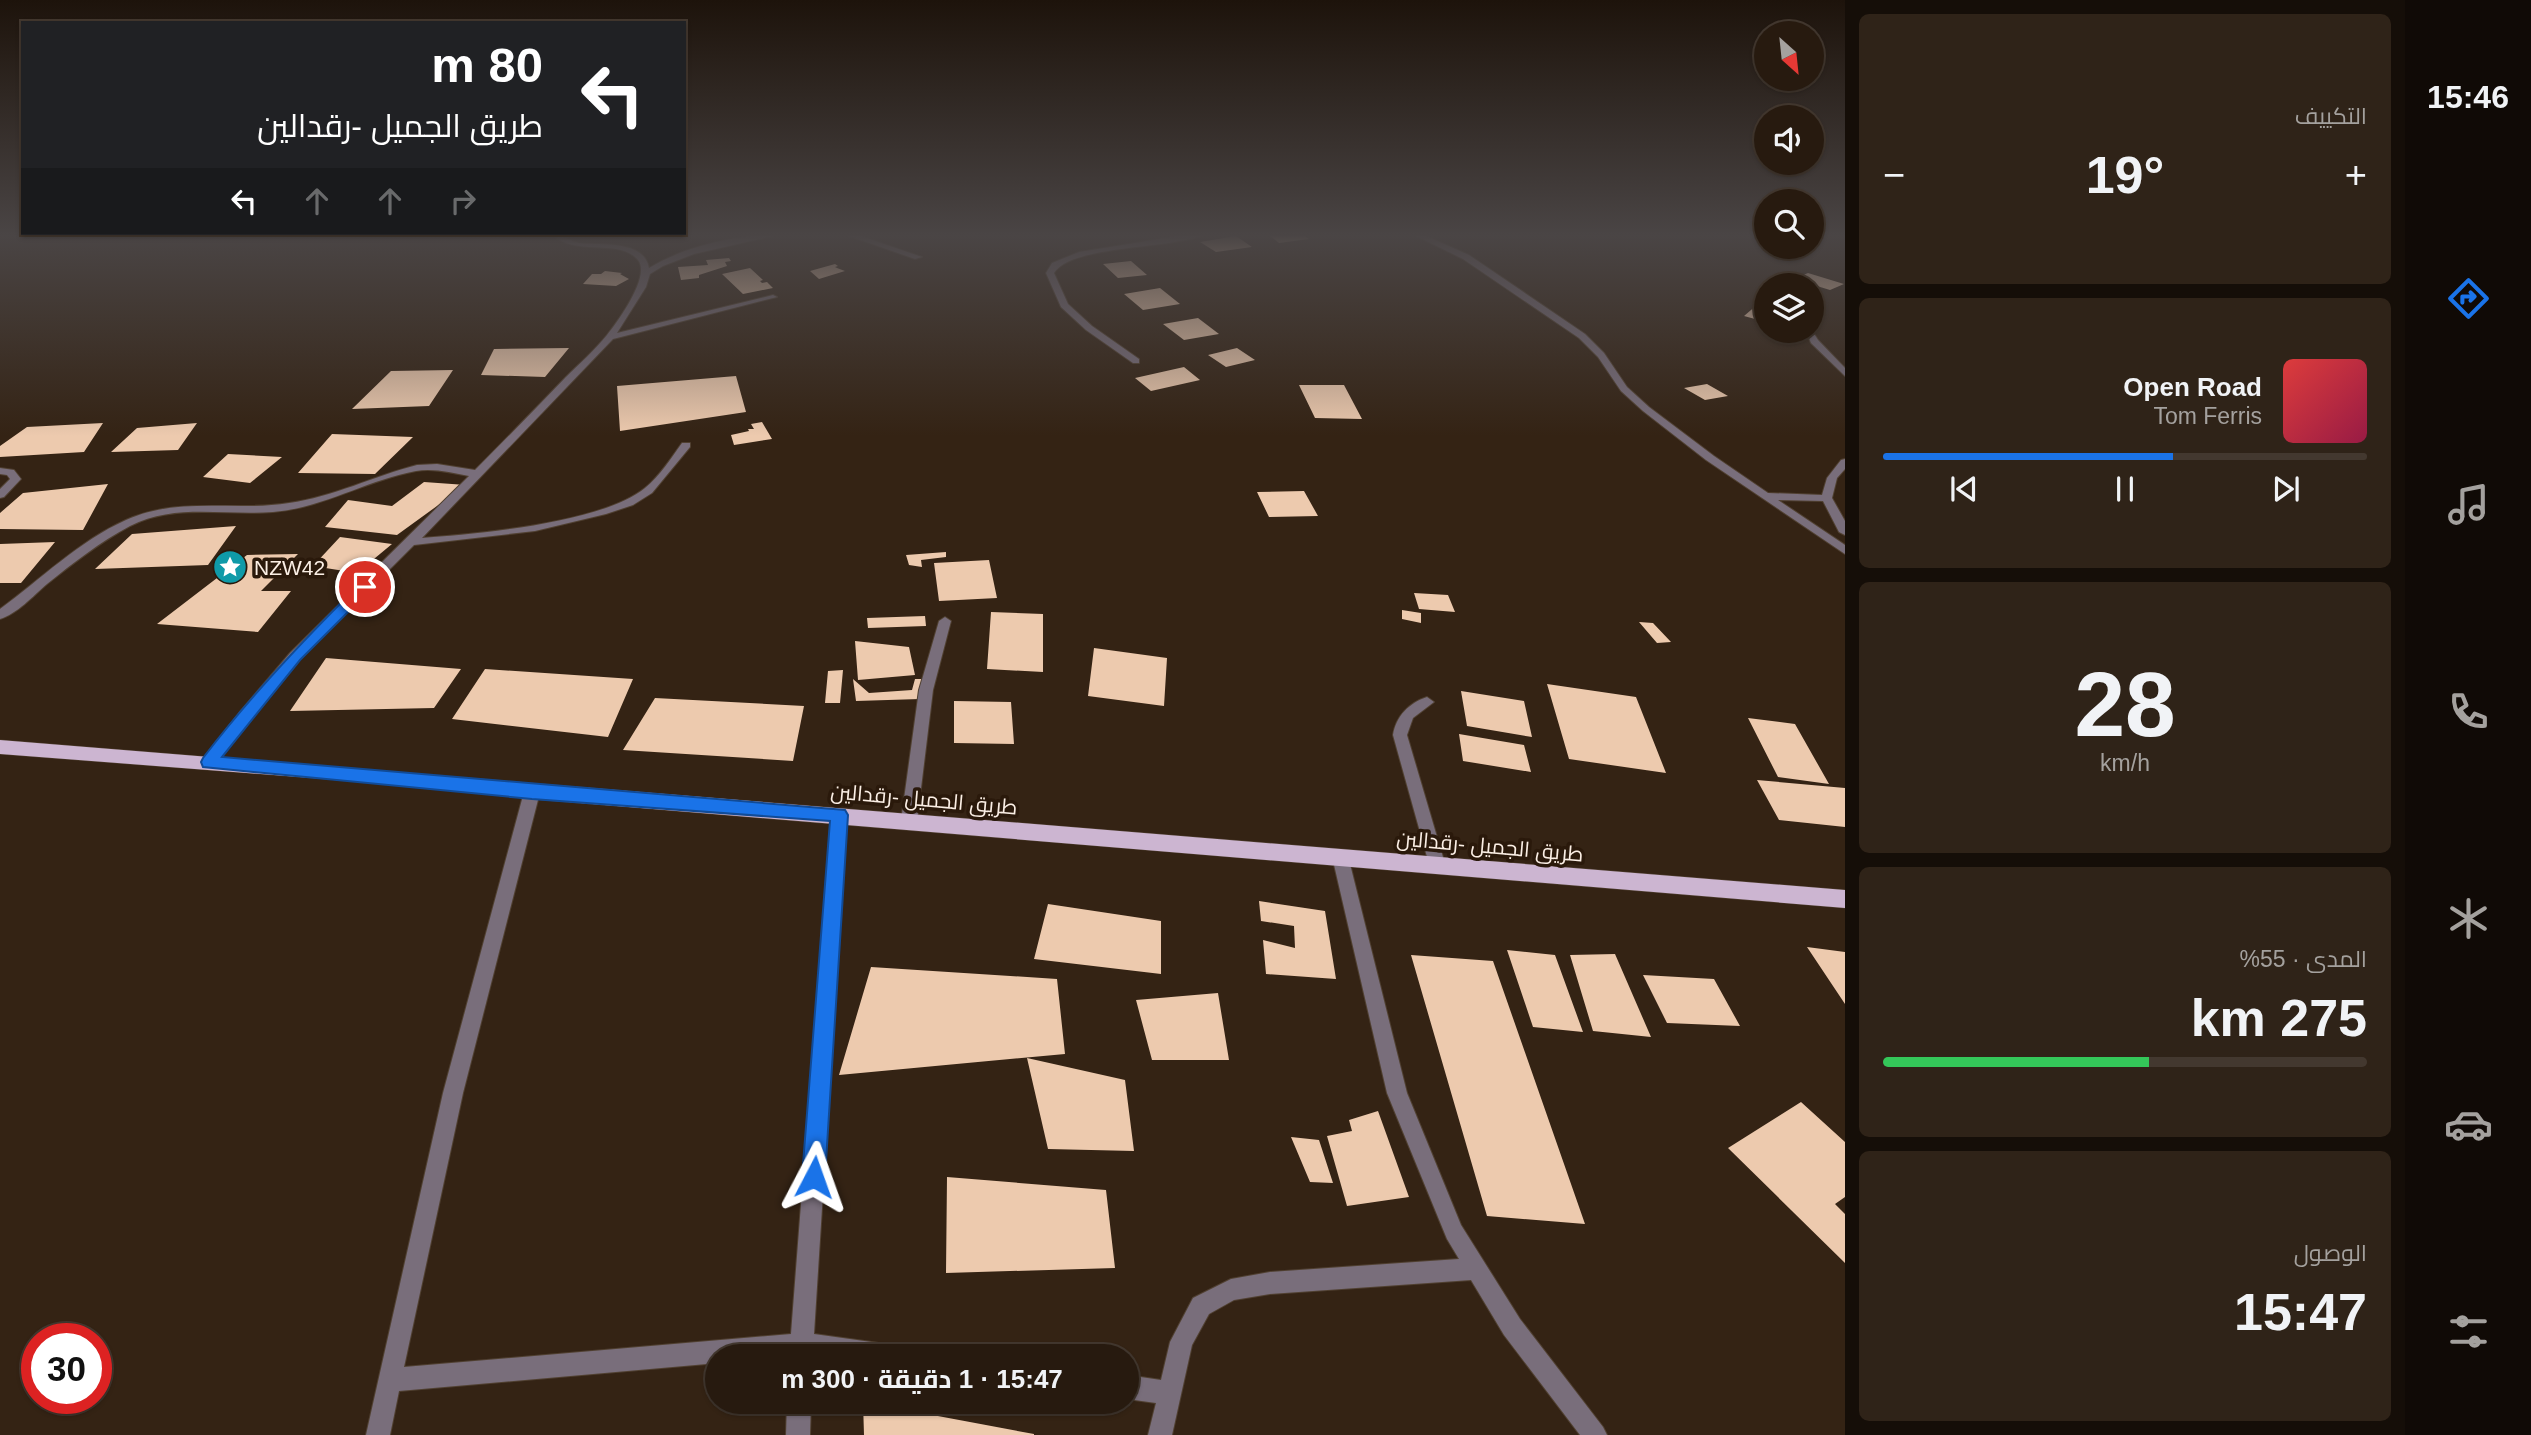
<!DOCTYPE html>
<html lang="ar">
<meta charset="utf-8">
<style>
body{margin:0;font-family:Helvetica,Cairo,sans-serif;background:#2f2318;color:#f1f3f6;direction:rtl;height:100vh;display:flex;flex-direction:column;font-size:26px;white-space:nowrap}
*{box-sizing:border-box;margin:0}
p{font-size:23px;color:#a4a19e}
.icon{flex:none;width:38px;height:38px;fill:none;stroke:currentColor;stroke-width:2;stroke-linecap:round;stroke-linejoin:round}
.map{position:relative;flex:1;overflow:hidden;direction:ltr}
.details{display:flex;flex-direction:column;gap:14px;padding:14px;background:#150e08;width:560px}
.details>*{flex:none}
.hud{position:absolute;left:21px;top:21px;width:665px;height:214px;border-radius:0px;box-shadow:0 2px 5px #0004,0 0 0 2px #43382f;direction:rtl;background:#202124;color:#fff;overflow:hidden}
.needle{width:46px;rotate:153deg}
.controls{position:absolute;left:1754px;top:21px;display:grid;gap:14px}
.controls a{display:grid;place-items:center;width:70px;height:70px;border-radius:50%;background:#271a0f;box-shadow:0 2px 5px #0004,0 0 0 2px #43382f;font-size:35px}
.speed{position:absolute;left:21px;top:1323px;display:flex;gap:14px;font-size:35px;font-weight:700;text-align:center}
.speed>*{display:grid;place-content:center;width:91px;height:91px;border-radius:50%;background:#271a0f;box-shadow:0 2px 5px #0004,0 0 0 2px #43382f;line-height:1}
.speed .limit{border:10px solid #d22;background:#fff;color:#111}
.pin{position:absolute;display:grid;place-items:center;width:60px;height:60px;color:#fff;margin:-30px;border:4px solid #fff;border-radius:50%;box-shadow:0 2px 7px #0007}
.me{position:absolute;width:77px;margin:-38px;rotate:4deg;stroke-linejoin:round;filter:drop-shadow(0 0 5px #0008)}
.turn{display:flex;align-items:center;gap:24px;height:147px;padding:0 28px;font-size:32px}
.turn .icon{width:91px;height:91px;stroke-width:2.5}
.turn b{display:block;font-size:49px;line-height:60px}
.lanes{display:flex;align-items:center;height:66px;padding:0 28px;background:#0003;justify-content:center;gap:35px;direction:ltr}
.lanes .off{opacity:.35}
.big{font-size:52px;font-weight:700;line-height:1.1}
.details .tile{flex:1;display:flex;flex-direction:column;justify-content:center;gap:10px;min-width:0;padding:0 24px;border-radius:10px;background:#2f2318}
.details .dial{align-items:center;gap:0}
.dial b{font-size:91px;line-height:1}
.song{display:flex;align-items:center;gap:21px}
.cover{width:84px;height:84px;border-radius:10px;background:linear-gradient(135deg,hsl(0 70% 55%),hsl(340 70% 35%))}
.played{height:7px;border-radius:4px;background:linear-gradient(90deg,#1a73e8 60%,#43382f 60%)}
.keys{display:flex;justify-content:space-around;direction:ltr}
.heat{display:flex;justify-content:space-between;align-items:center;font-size:38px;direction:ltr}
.charge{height:10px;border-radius:5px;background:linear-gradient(90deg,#34c759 55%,#43382f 0)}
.trip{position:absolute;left:705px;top:1344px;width:434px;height:70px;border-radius:35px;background:#271a0f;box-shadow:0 2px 5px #0004,0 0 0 2px #43382f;font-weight:700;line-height:70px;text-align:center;direction:rtl}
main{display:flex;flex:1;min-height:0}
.menu{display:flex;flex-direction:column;width:126px;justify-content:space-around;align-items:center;background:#100a06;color:#a4a19e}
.menu .icon{width:49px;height:49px}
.menu .on{color:#1a73e8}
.menu b{font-size:32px;color:#f1f3f6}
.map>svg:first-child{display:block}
</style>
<main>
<nav class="menu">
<b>15:46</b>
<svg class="icon on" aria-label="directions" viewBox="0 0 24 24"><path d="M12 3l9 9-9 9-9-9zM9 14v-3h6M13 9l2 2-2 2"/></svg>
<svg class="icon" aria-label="music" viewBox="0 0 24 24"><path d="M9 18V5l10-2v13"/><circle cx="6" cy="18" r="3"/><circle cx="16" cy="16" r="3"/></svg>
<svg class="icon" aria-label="phone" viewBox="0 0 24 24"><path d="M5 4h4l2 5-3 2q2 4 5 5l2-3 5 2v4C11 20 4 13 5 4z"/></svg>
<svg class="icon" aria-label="climate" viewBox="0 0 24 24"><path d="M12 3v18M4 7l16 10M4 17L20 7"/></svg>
<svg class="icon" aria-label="car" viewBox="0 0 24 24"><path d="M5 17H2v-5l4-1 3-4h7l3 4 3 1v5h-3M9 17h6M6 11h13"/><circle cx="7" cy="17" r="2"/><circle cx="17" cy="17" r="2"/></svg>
<svg class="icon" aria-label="filters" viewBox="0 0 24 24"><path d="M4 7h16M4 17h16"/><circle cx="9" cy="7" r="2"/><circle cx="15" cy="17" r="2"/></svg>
</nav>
<section class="details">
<div class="tile"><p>التكييف</p>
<div class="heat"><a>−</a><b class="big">19°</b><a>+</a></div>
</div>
<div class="tile">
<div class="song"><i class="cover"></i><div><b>Open Road</b><p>Tom Ferris</p></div></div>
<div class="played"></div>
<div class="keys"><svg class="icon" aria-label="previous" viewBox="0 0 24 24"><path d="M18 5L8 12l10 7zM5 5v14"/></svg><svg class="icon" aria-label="pause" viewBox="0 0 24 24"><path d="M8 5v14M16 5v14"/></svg><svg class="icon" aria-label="next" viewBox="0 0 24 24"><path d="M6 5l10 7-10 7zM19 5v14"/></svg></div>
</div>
<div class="tile dial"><b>28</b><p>km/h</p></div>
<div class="tile"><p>المدى · 55%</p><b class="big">275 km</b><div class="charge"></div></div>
<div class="tile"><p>الوصول</p><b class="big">15:47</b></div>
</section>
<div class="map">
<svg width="1845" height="1435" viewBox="0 0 1845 1435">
<rect width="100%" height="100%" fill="#342314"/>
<!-- building -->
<path fill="#edcaae" d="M1269,235H1303L1309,239L1279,243Z
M1236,236L1252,247L1216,252L1200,242Z
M729,258L731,261L725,262L727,266L699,275V278L681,280L678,267L708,265L706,260Z
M1131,261L1147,275L1118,278L1103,264Z
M835,264L838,266L835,267L837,268L845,271L819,279L810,271Z
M750,268L763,280L760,281L762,283L767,282L773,288L743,294L722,274Z
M605,271L622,273L620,274L629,279L616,286L583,284L592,274H601Z
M1808,273L1844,284L1830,290L1794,279Z
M1160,288L1180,304L1143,310L1124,294Z
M1758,304L1766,306V322L1744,316Z
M1198,318L1219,334L1184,340L1163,324Z
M569,348L545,377L481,375L494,349Z
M1237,348L1255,360L1226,367L1208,355Z
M1184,367L1200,380L1151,391L1135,378Z
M453,370L429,406L352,409L391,371Z
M736,376L746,412L620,431L617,386Z
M1707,384L1728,396L1705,400L1684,388Z
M1299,385H1344L1362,419L1315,418Z
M762,422L772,439L734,445L731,435L749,431L748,429H754L751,424Z
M103,423L84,452L0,457V446L27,427Z
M197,423L178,450L111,452L137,428Z
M332,434L413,437L375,474L298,473Z
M228,454L282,457L250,483L203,477Z
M424,482L466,485L397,535L325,527L348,500L392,506Z
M108,484L83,530L0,529V513L23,493Z
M1304,491L1318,516L1269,517L1257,492Z
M236,526L208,565L95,569L132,534Z
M340,537L392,544L357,573L313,566Z
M55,542L21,583H0V544Z
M946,552V557L921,560L922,567L909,565L906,555Z
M298,554L261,591H291L258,632L157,624L247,555Z
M989,560L997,598L939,601L934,563Z
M1414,593L1448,595L1455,612L1419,609Z
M1402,610L1421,613V623L1402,619Z
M991,612L1043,614V672L987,669Z
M925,616L926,626L868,628L867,618Z
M1639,622L1653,623L1671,642L1657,643Z
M855,641L909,647L915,675L858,680Z
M1094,648L1167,658L1164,706L1088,696Z
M326,658L461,669L434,708L290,711Z
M485,669L633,679L608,737L452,719Z
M843,670L840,703H825L828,671Z
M853,679L869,693L912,690L915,679H925L920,699L856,701Z
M1547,684L1636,697L1666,773L1569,759Z
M1461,691L1524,701L1532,737L1467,726Z
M655,698L804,706L793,761L623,750Z
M954,701L1011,702L1014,744L954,743Z
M1748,718L1795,724L1829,784L1778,777Z
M1459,734L1524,745L1531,772L1463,761Z
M1757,780L1845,788V827L1779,820Z
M1259,901L1325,911L1336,979L1266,974L1263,940L1295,948L1294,926L1261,921Z
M1048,904L1161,921V974L1034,959Z
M1807,947L1845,952V1004Z
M1507,950L1555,955L1583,1032L1533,1027Z
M1615,954L1651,1037L1593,1031L1570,955Z
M1411,955L1493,961L1585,1224L1487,1216Z
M871,967L1057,979L1065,1054L839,1075Z
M1643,975L1714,979L1740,1026L1667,1023Z
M1218,993L1229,1060H1152L1136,1000Z
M1027,1058L1125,1080L1134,1151L1048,1149Z
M1801,1102L1845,1142V1197L1835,1204L1845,1214V1263L1728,1148Z
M1378,1111L1409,1197L1347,1206L1327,1136L1352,1131L1349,1120Z
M1291,1137L1319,1140L1333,1183L1310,1182Z
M947,1177L1106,1190L1115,1268L946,1273Z
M863,1402L1034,1434V1435H864Z"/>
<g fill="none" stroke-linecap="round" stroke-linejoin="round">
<!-- street casing -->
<g stroke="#504031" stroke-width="2">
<path id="street" d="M553,235C563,235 569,241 579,243C600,246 644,239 649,268C685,246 736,235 777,235L694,254L663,266L650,274L646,287L617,333L773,295L777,297L613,339L422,538C477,534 602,523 645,488C660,476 671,458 682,443H690V447L652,493L633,505L606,514L535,531L414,545L300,659L249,719L214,766H204L202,762L204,758L239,713L290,653L469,476C452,473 434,468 416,471C367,480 323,508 273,512C224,516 175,503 130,526C100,542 73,563 47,584C33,596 17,614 0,619V609C41,579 79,541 126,520C179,496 234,512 289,503C333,497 374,476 417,465L437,464L475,470C505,440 535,409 565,378C579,364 595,350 607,335C618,321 651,276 638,260C620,238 576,257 553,235Z
M846,235H858L922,257L915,259Z
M1184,235H1203C1172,249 1071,245 1054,273L1068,304L1092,326L1139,359V363H1133L1086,330L1061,307L1046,273L1052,263L1079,252Z
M1414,235H1424L1469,255L1585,334L1604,353L1627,387L1649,407L1714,456L1768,493L1822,495L1827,478L1841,460L1845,459V469L1837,478L1832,498L1845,521V535L1839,532L1823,501L1778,500L1845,545V554L1706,460L1643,411L1621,391L1598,357L1579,338L1463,259Z
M1811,329L1818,340L1845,368V376L1811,343L1806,331H1811Z
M0,468L14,470L21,479L4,497L0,498V489L10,479L7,475L0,474Z
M945,617L951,621L933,690L917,821L914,825L909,827L904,825L901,821L919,690L939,621Z
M1427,697L1434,702L1413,718L1407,735L1445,864L1443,869L1437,870L1431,869L1429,864L1393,735C1396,716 1409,703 1427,697Z
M532,786L537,788L540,792L463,1093L404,1367L791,1334L831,815L834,811H844L847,815L814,1334L893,1345L901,1348L904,1356H718V1363L399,1391L390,1435H366L443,1093L524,792L527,788Z
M1340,850L1346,851L1348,856L1407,1093L1461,1225L1520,1319L1603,1427L1607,1435H1580L1504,1335L1471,1280L1270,1294L1234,1300L1209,1314L1192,1345L1172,1435H1148L1156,1403L1127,1399V1375L1161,1380L1170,1342L1193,1298L1231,1279L1270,1272L1459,1259L1447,1239L1387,1093L1332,856L1334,851Z
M787,1402H811L810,1435H786Z"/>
</g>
<!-- primary casing -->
<g stroke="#504031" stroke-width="1">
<path id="primary" d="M0,740L1845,890V908L532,799L378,783L0,754Z"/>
</g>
<!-- street -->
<use href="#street" fill="#796e7b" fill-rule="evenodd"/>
<!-- primary -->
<use href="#primary" fill="#ccb5d1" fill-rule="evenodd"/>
</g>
<!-- sky -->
<linearGradient id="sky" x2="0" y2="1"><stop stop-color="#1d130b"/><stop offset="0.54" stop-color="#4a4545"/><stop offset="1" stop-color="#4a4545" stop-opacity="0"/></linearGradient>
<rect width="1845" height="436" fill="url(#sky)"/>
<!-- route -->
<path fill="#1a73e8" stroke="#114b97" stroke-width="2" d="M365,583L370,584V590L300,660L222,757L845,810L848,815L825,1177L822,1185L814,1189L805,1185L802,1177L830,821L532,799L203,767L201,762L203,758C252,694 303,640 360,584Z"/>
<!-- icons -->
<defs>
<g id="sight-disc" transform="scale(1.75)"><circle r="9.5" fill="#0f9aa8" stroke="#2a190b"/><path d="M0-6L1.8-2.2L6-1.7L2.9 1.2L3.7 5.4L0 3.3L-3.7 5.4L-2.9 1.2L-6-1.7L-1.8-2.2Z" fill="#fff"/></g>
</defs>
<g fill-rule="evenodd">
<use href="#sight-disc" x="230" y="567"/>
</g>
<g text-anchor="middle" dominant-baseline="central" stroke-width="7" stroke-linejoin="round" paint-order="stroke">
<!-- poi labels -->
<g font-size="21" fill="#fbefe5" stroke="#2a190b" text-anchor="start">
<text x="254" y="567">NZW42</text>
</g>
<!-- street labels -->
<g font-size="21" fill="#fbefe5" stroke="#2a190b">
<text transform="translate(924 799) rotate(5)">طريق الجميل -رقدالين</text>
<text transform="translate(1490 846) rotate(5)">طريق الجميل -رقدالين</text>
</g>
</g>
</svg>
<div class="controls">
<a><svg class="needle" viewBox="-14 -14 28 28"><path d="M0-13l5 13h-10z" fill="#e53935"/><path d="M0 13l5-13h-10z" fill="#a4a19e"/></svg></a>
<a><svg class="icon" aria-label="sound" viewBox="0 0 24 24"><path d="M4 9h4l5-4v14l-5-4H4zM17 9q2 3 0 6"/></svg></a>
<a><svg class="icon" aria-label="search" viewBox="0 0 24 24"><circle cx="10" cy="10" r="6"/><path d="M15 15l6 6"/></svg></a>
<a><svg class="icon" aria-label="layers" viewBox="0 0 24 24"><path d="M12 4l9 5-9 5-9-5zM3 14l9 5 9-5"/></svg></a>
</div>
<div class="speed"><div class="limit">30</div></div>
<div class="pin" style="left:365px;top:587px;background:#d93025"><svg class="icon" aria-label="arrive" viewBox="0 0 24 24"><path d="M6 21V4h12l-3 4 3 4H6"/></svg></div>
<svg class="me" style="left:814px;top:1177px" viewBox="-20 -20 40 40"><path d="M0-17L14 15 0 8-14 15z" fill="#1a73e8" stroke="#fff" stroke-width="4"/></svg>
<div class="trip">15:47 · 1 دقيقة · 300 m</div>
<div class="hud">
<div class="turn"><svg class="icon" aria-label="left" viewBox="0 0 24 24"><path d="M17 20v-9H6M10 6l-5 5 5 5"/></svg><div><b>80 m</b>طريق الجميل -رقدالين</div></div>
<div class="lanes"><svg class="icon" aria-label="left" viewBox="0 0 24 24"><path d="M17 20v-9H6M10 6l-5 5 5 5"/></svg><svg class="icon off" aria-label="ahead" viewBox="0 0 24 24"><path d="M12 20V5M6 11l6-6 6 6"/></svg><svg class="icon off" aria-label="ahead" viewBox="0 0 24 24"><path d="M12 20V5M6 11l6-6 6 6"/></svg><svg class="icon off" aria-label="right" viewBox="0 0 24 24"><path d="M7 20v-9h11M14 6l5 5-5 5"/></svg></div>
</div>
</div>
</main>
